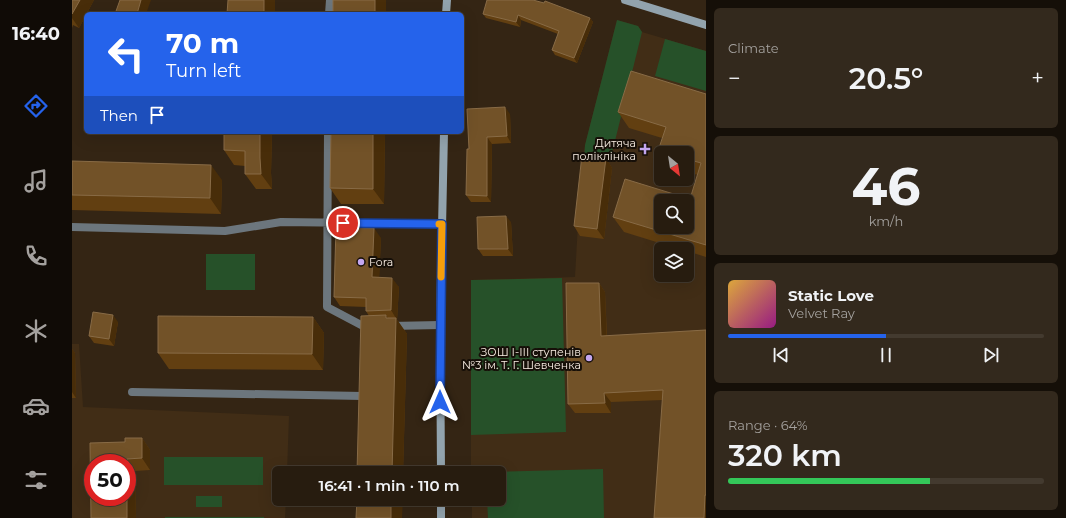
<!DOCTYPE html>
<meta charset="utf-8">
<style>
body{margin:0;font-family:Montserrat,sans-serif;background:#33291d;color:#f1f3f6;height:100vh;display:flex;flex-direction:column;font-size:15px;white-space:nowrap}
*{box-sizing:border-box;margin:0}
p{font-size:13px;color:#a4a19e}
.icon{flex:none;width:22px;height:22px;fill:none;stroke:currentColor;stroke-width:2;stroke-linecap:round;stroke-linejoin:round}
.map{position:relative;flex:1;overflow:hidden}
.drawer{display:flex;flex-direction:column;gap:8px;padding:8px;background:#150f08;width:360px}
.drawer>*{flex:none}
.banner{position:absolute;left:12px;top:12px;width:380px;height:122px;border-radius:6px;box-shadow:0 4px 16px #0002,0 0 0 1px #433a2f;background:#2563eb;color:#fff;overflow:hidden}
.needle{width:26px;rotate:150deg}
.fabs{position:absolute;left:582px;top:146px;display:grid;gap:8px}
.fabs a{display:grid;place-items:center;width:40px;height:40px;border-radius:6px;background:#271c0f;box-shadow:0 4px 16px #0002,0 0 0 1px #433a2f;font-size:20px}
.speed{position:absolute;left:12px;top:454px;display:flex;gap:8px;font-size:20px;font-weight:700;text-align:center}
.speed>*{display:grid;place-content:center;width:52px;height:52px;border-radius:50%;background:#271c0f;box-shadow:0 4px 16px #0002,0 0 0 1px #433a2f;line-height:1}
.speed .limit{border:6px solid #d22;background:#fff;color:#111}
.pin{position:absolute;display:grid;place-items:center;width:34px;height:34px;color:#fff;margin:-17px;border:2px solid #fff;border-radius:50%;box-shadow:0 1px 4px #0007}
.me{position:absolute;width:44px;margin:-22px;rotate:0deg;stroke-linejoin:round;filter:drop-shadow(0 0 3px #0008)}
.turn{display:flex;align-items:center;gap:14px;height:84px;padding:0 16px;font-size:18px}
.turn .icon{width:52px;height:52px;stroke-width:2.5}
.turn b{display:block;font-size:28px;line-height:34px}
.then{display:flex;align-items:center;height:38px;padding:0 16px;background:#0003;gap:8px;font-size:15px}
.big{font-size:30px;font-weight:600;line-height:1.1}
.drawer .card{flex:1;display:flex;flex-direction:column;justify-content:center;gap:6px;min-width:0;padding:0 14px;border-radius:6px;background:#33291d}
.drawer .dial{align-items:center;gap:0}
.dial b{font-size:52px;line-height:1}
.song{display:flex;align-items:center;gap:12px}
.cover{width:48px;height:48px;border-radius:6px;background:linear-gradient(135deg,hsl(40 70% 55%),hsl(310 70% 35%))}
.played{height:4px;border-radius:2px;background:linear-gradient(90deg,#2563eb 50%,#433a2f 50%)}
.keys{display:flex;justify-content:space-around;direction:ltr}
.heat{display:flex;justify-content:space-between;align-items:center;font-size:22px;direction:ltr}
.charge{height:6px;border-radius:3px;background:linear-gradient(90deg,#34c759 64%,#433a2f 0)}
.trip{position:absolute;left:200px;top:466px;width:234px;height:40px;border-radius:6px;background:#271c0f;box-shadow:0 4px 16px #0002,0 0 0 1px #433a2f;font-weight:600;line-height:40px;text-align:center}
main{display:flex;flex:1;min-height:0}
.tabs{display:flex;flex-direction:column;width:72px;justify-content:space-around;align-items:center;background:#100b06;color:#a4a19e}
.tabs .icon{width:28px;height:28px}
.tabs .selected{color:#2563eb}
.tabs b{font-size:18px;color:#f1f3f6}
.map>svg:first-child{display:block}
</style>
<main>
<nav class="tabs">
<b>16:40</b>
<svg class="icon selected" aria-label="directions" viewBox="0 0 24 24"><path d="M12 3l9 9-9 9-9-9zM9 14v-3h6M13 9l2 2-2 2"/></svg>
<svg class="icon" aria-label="music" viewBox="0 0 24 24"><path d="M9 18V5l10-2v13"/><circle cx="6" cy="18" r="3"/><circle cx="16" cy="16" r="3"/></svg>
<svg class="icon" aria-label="phone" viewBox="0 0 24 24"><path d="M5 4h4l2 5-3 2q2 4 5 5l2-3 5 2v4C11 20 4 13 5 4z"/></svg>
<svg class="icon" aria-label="climate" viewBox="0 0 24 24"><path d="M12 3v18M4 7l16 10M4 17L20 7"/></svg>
<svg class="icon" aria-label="car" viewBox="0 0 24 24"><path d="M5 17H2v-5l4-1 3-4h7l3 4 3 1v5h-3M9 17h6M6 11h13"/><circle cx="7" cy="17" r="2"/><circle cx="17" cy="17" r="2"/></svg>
<svg class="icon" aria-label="filters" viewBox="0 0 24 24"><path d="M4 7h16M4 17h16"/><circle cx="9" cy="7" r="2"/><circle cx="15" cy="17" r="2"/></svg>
</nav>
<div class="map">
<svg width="634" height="518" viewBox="0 0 634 518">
<rect width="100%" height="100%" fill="#342514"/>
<!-- built -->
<path fill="#412d16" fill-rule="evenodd" d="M545,20L566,26L570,32L634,51V518H400V499H427V473H399V280L503,277L507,206L513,145ZM589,153H615V179H589ZM589,201H615V227H589ZM589,249H615V275H589Z
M0,344H7L11,407L217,416L215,473H207V499H214L213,518H0ZM21,463H55V497H21Z"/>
<!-- green -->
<path fill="#265129" d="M545,20L566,26L570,32L538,161L512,158L513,145Z
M593,39L634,51V91L583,76Z
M134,254H183V290H134Z
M490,278L494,432L399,435V280Z
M92,457H191V485H92Z
M531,469L532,518H416L415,499H427V473L414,472Z
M124,496H150V507H124Z
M93,517H192V518H93Z"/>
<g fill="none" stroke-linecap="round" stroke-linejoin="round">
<!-- lane -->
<path stroke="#6c767d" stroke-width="8" d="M257,14L258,0
M256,132L255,307L291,326H298
M0,227L153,231L209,222L370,224
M318,326L368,325
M60,392L291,396"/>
<!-- secondary -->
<path stroke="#92a3ad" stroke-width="8" d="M553,0L634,25
M374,14L375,0
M369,473L368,325L372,132
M369,499V518"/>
</g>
<!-- wall -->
<path fill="#623f11" d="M0,0H22L7,28L1,25L0,28Z
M411,14L518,18L521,22L505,63L483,55L480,50L486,34L449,20L448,27L414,18Z
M634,94V257L615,251V249H607L552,232L541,217L618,199L626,175L615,172V153L590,138L557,128L546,112Z
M438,114L439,143L420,144L419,202H399L394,195L397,149Z
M152,132H200L199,173L200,189H184L173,174V166L162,165L152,150Z
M313,132L312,204H269L258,188Z
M586,151L594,153H589V154Z
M534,158L540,168L532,239L508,236L502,226Z
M0,161L150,180L149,214L0,210Z
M439,222L441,256H411L406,249Z
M309,238L307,277L327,287L325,320L335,334L331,473H285L297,316L294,311V307L268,306L262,297Z
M527,283L533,292L535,336L634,330V518H582L591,400L539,402V413H503L496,404Z
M241,317L252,333L251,370L97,369L86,353Z
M46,322L42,346L22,343L17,336Z
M0,349L3,353L4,398H0Z
M70,438L78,450V470L63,471L64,518H19L53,442Z"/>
<!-- shaded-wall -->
<path fill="#482d09" d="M8,0H22L7,28L0,18V14Z
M69,0H79L74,14H65Z
M192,0H203V14H192Z
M303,0H314V14H303Z
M446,15L449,20L448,27L444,22Z
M518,18L521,22L505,63L502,58Z
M433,107L438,114L439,143L435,136Z
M188,132H200L199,173L200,189L189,174L188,158Z
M301,132H313L312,204L301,189Z
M415,137L420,144L419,202L415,196Z
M534,158L540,168L532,239L525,229Z
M139,165L150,180L149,214L138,198Z
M434,216L439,222L441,256L436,249Z
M302,228L309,238L307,287L300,277Z
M320,278L327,287L325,320L319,310Z
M527,283L533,292L535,346L529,336Z
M41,315L46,322L42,346L37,339Z
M314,315L323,329L324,318L335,334L331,473H320Z
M241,317L252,333L251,370L240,354Z
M0,349L3,353L4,398L0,392Z
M532,393L539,402V413L533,403Z
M70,438L78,450V470L70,458Z
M55,459L63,471L64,518H55Z
M633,495L634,496V518H632Z
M319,499H331L330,518H319Z"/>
<!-- building -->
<path fill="#725228" stroke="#886b46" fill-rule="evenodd" d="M0,0H8L0,14Z
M48,0H69L65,14H43Z
M156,0H192V14H155Z
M261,0H303V14H261Z
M415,0H461L472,3L473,1L518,18L502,58L480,50L487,31L446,15L444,22L411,14Z
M559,71L634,94V245L541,217L553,179L618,199L629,163L615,159V153H594L586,151L594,127L546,112ZM589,201H615V227H589Z
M14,93V99L12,98Z
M433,107L435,136L415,137V196L394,195L395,149H397L395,109Z
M152,132H188V158L189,174H173V151L152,150Z
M259,132H301V189L258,188Z
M510,155L534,158L525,229L502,226Z
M0,161L139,165L138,198L0,195Z
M434,216L436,249H406L405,217Z
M264,227L302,228L300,277L320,278L319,310L294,311V298L262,297Z
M494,283H527L529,336L634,330V495H633L632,518H582L591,390L532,393L533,403L496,404Z
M21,312L41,315L37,339L17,336Z
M314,315V318H324L320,473H285L289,316Z
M86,316L241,317L240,354L86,353Z
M53,438H70V458L55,459V463H21V497H55V484V518H19L18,443L53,442Z
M285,499H319V518H284Z"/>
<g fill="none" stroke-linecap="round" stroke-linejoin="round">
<!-- route casing -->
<g stroke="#184099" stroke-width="10">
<path id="route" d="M271,223L370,224L368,402"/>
</g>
<!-- route -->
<use href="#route" stroke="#2563eb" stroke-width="7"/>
<!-- slow -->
<path stroke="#f59e0b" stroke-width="7" d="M367,224H370L369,277"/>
</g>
<!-- markers -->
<g fill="#c4a7f1" stroke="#160f08" stroke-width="1.5">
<path d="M571 143h4v4h4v4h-4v4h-4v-4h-4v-4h4z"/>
<circle cx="289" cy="262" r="4"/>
<circle cx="517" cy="358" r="4"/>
</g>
<g text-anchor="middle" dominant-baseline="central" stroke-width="4" stroke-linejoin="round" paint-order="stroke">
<!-- poi labels -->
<g font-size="11" fill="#fbf0e6" stroke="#160f08" text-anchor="end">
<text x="564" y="143">Дитяча<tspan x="564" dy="13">поліклініка</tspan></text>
<text x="297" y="262" text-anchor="start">Fora</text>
<text x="509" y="352">ЗОШ І-ІІІ ступенів<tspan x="509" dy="13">№3 ім. Т. Г. Шевченка</tspan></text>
</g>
</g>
</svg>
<div class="fabs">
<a><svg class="needle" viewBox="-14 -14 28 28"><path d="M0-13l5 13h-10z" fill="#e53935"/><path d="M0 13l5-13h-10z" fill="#a4a19e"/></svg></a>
<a><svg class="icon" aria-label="search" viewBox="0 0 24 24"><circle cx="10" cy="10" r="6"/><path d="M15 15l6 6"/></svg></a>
<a><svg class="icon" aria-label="layers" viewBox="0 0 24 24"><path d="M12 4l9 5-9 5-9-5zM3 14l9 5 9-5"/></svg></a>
</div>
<div class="speed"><div class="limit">50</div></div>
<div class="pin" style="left:271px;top:223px;background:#d93025"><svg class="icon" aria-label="arrive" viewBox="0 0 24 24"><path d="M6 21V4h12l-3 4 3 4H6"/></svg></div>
<svg class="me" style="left:368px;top:402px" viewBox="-20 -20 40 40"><path d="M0-17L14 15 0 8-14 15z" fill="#2563eb" stroke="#fff" stroke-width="4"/></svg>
<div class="trip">16:41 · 1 min · 110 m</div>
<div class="banner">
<div class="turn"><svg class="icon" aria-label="left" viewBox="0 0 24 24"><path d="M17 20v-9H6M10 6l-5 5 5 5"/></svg><div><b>70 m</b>Turn left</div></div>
<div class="then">Then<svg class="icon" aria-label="arrive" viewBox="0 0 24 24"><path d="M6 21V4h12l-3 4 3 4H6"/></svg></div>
</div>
</div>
<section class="drawer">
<div class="card"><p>Climate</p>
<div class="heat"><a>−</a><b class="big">20.5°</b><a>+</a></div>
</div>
<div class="card dial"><b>46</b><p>km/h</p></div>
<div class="card">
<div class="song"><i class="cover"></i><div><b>Static Love</b><p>Velvet Ray</p></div></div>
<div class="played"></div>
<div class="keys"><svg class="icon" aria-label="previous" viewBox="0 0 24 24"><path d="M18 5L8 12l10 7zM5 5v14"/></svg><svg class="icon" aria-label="pause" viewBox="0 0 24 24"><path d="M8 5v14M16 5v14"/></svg><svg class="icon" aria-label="next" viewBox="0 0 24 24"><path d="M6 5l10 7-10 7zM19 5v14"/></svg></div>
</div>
<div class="card"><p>Range · 64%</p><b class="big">320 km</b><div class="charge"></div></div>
</section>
</main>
